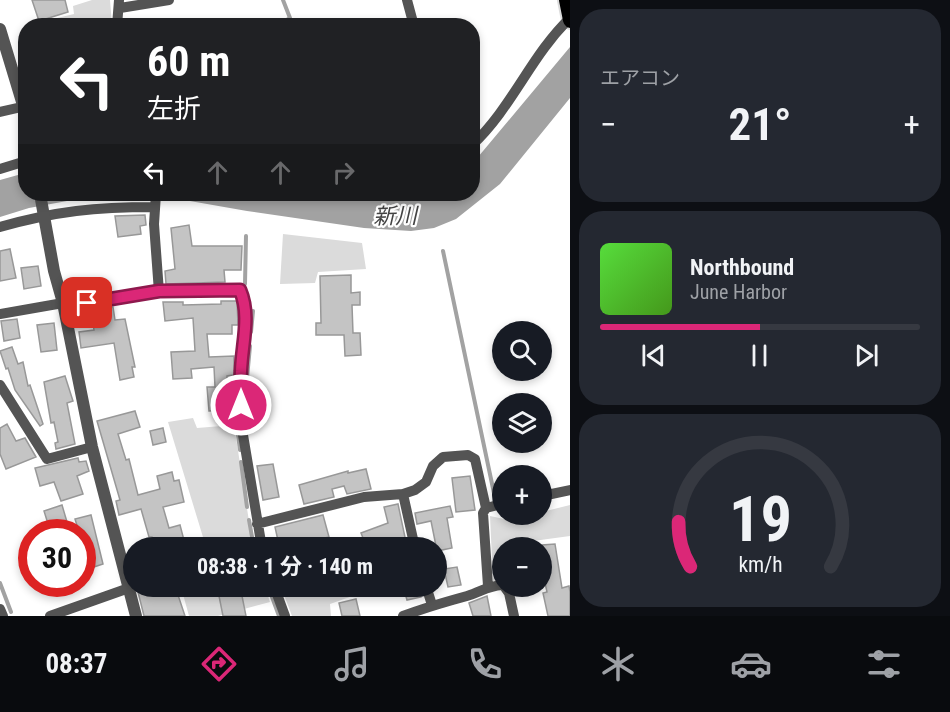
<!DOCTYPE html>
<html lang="ja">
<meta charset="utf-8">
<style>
body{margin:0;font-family:"Roboto Condensed","Noto Sans JP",sans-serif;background:#242831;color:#f1f3f6;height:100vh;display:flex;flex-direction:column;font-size:22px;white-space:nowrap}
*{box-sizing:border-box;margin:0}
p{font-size:20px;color:#9ea1a6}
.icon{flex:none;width:33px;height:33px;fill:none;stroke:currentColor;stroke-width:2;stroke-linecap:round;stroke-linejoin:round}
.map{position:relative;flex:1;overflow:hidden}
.drawer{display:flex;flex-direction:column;gap:9px;padding:9px;background:#0d0f14;width:380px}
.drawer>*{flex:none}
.guide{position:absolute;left:18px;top:18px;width:462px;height:183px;border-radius:24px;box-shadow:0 3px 9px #0003;background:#202124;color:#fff;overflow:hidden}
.fabs{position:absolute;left:492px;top:321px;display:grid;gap:12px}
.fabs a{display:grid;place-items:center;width:60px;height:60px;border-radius:50%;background:#171b24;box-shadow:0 3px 9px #0003;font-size:30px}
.speed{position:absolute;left:18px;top:519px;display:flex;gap:12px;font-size:30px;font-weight:700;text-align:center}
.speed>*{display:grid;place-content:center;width:78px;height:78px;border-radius:50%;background:#171b24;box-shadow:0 3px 9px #0003;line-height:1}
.speed .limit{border:9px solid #d22;background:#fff;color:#111}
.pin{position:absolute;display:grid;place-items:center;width:51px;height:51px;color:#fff;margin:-26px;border-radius:12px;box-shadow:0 3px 9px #0006}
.me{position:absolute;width:66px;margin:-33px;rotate:0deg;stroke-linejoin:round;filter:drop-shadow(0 0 4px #0008)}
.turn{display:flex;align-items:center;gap:21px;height:126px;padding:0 30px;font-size:27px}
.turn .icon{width:78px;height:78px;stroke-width:2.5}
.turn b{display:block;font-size:42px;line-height:51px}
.lanes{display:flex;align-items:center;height:57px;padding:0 30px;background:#0003;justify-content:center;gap:30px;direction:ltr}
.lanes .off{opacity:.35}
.big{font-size:45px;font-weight:700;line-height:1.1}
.drawer .widget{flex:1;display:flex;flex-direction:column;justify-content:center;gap:9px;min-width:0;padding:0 21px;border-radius:24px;background:#242831}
.drawer .dial{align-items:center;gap:0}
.dial svg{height:156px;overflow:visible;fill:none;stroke:#363941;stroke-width:7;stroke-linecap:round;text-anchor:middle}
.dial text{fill:#f1f3f6;stroke:none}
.song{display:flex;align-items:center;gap:18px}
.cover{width:72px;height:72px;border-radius:9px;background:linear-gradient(135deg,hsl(110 70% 55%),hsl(100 70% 35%))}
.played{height:6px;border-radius:3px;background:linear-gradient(90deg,#db2777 50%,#363941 50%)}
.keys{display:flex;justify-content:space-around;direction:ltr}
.heat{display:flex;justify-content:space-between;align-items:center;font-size:33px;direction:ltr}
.trip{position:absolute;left:123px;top:537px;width:324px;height:60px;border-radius:30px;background:#171b24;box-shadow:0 3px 9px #0003;font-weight:700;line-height:60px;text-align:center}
.tab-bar{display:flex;height:96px;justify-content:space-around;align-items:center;background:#090b0e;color:#9ea1a6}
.tab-bar .icon{width:42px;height:42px}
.tab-bar .selected{color:#db2777}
.tab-bar b{font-size:27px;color:#f1f3f6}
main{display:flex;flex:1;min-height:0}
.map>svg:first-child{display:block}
</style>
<main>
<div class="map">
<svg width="571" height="616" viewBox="0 0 571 616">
<rect width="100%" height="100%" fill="#fff"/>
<!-- green -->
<path fill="#dbdbdb" d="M92,0H110L112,25L41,26L40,22L74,14L73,6Z
M283,234L362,243L366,269L318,272L315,283L280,284Z
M193,418L197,428L234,425L253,547H206L168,422Z
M570,505V536L511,544V547L502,548V580L493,581L490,516L509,520L542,514V512Z
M181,587H265L270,602L218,616H189Z
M281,587H359L361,593L330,604L331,616H292Z"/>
<!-- water -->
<path fill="#a2a2a2" d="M570,47V98L500,184L456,219L434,228L411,231L364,228L247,211L150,194H341L411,197L427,194H472L473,163Z
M25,173L26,194H105L29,208L0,217V180Z"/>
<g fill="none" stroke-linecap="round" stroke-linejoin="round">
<!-- stream -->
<path stroke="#a2a2a2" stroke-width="4" d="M277,26L290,18L283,0
M443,251L495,498
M245,284L246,236
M251,332L253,311
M247,378L250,346
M238,435L240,450
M241,462L247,507
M249,520L254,548
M0,583L11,612
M268,586L279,616"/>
</g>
<!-- building -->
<path fill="#c4c4c4" stroke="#989898" stroke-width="1.5" d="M32,0H65L68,12L39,21Z
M145,215L146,225L140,226L141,234L118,237L115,216Z
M189,225L192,246H242L241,270H224L225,282L166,284L165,271L175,269L171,228Z
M10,249L16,278L0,281V251Z
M38,266L41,286L24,289L21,268Z
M351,275V293L360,292V305H352L353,333H360L361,355L345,356L344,335H316V323H321L320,276Z
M221,301H237L238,325H232V334H207L209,357L234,356V375L227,376L229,410L209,411L207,387H215L214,367L191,369L192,378L173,379L171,352L195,351L193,318L165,321L163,302H183V305L221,304Z
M113,307L115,320L125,319L135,367H132L134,377L120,380L114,343L81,348L79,332L94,330L91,310Z
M17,319L20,338L4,341L1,321Z
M54,323L57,350L41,352L37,325Z
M12,347L18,364L23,362L28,386L30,385L43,424L40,426L15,390L8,368L6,369L0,351Z
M65,376L73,401L67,403L75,444L56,449L55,443L58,442L54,422L51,423L44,382Z
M135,411L140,427L118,434L126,460L129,459L138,495L160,489L157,476L172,472L174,481L179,480L184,502L163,507L169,528L180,525L186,548H155L152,537H149L141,509L119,515L116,501L120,500L97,421Z
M7,424L16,441L25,438L36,457L6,469L0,454V428Z
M163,428L166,442L153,445L150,431Z
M78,458L79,462L86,461L89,471L77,476L83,494L61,501L54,482L40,486L35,468Z
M273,464L279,497L263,500L257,466Z
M366,469L371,489L347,494L344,486L332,489L334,497L304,504L299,485L348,471V473Z
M470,476L475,510L456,512L452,478Z
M398,504L406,542L384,548H367L361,533L388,523L384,507Z
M62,505L67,522L49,527L44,511Z
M450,506L453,517L447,518L452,548L437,551L431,521L417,524L415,513Z
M91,515L103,564L82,571V532H79L75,519Z
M323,515L329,537L305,543V539L279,545L275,527Z
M555,544L562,588L569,586L570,592V616H548L543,593L547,592L542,569V545Z
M457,567L461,585L448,587L444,569Z
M139,586H175L185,616H144L138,592L141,591Z
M403,586H419L421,597L407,600Z
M241,591L246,616H223L219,596Z
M487,596L491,616H473L469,603Z
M356,599L360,616H342L339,603Z"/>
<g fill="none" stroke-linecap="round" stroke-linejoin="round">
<!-- trunk casing -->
<g stroke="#dbdbdb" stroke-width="20">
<path id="trunk" d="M567,0L571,20"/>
</g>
<!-- minor -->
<path stroke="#545454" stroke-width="10" d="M407,0L414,26
M120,8L169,0
M117,26L119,0
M0,112L26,106
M472,145C512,108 531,55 571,17
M0,169L26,161
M156,194L154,224L159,292
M0,227C56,211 96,207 154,207
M64,307L159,292L240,290L245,301L246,336L241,369V423L262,548
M0,314L63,303
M0,385L47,459L92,447
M403,494L415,548
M542,496L571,490
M257,524L364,497L403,494L415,490L426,482L433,466L443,457L468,455L475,459L486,508
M274,586L285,616
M426,586L432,605
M488,586L483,513L486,508L502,504
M504,586L509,593L514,616
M0,609L3,616
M50,616L129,588
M403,616C424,608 445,602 467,596C481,592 487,586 502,585"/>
<!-- tertiary -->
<path stroke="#545454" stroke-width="12" d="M0,29L26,115
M40,194L54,271L63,303L92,447L136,616"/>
<!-- trunk -->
<use href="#trunk" stroke="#000" stroke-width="16"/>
</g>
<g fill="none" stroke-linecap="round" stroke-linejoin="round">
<!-- route casing -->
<g stroke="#8e194d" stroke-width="15">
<path id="route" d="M87,303L159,291L240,290C251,316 242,343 241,371C240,382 241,394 241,405"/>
</g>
<!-- route -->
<use href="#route" stroke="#db2777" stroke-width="10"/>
</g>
<g text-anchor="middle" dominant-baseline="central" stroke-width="4.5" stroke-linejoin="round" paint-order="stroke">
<!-- water labels -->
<g font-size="22" font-style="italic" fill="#434343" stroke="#fff">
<text transform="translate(395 216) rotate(-1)">新川</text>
</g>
</g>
</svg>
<div class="fabs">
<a><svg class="icon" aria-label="search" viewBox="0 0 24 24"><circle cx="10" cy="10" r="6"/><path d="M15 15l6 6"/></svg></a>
<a><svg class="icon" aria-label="layers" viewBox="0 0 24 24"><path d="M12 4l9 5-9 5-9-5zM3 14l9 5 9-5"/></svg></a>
<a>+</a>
<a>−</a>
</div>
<div class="speed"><div class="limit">30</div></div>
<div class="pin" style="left:87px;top:303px;background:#d93025"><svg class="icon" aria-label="arrive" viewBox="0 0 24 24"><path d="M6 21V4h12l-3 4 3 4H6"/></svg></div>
<svg class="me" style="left:241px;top:405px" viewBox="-20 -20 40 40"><circle r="17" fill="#db2777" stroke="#fff" stroke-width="3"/><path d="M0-11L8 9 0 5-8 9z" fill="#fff"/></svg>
<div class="trip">08:38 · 1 分 · 140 m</div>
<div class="guide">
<div class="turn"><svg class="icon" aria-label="left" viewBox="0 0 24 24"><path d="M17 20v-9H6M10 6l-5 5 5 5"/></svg><div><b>60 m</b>左折</div></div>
<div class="lanes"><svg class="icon" aria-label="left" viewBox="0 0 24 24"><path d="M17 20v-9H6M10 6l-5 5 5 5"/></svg><svg class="icon off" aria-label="ahead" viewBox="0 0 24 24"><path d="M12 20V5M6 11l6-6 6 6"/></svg><svg class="icon off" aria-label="ahead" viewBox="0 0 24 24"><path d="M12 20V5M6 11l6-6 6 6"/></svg><svg class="icon off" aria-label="right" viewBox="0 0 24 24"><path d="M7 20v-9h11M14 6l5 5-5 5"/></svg></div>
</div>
</div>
<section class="drawer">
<div class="widget"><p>エアコン</p>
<div class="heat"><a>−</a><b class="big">21°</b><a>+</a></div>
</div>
<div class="widget">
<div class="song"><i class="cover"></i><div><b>Northbound</b><p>June Harbor</p></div></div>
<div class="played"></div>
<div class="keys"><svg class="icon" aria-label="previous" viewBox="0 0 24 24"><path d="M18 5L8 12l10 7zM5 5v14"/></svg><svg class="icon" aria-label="pause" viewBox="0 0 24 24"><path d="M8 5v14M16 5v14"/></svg><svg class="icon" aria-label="next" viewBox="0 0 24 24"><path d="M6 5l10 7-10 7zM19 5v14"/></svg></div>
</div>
<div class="widget dial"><svg viewBox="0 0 100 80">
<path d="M14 69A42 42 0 1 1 86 69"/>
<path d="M14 69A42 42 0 0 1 8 46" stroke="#db2777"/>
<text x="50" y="56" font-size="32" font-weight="700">19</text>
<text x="50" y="72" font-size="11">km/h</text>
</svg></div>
</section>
</main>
<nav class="tab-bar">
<b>08:37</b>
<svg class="icon selected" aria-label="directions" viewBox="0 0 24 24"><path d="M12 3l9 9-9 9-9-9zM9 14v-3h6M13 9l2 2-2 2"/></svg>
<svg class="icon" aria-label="music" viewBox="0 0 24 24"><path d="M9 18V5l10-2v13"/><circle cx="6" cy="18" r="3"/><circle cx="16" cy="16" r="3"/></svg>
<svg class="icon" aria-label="phone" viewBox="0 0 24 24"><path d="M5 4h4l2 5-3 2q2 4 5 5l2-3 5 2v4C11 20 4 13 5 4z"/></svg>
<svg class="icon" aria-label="climate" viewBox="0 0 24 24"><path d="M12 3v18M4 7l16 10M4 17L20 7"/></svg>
<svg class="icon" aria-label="car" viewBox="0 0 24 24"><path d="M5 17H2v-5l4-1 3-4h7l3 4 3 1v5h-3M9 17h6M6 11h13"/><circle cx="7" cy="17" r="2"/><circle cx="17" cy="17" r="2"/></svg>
<svg class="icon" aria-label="filters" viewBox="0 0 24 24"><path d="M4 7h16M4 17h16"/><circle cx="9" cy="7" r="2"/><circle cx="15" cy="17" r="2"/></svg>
</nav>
